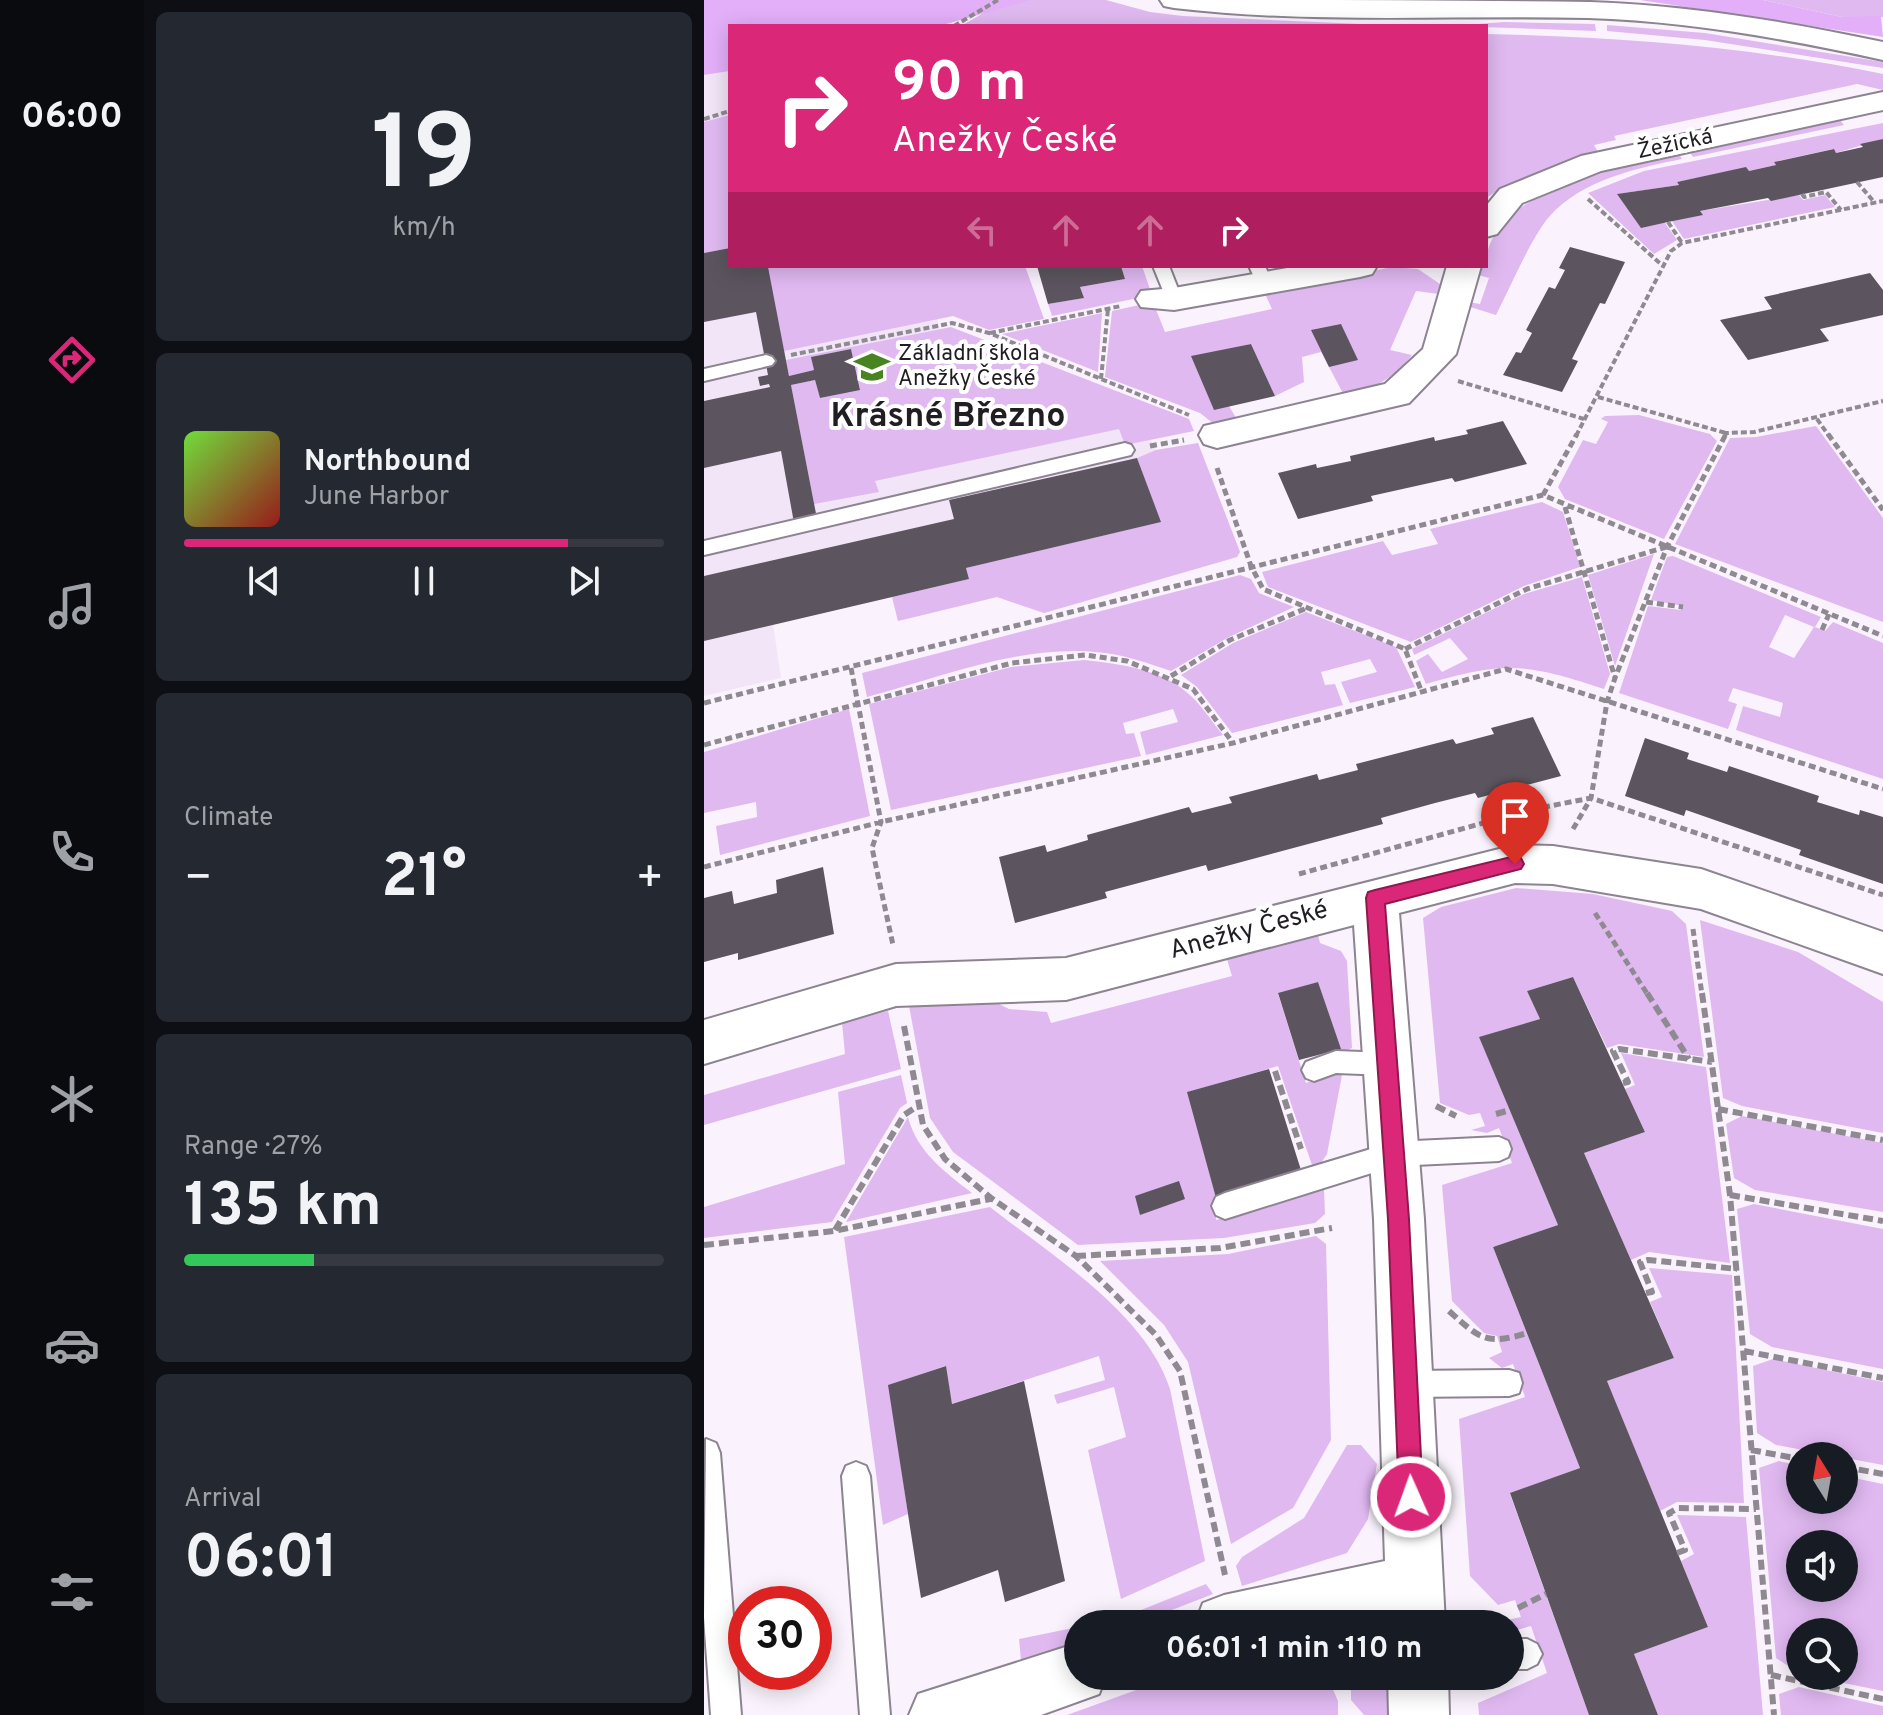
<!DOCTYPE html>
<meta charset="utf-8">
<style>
body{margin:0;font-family:Overpass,sans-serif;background:#242831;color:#f1f3f6;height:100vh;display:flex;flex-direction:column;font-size:30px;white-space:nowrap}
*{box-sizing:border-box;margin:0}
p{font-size:26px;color:#9ea1a6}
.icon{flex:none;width:44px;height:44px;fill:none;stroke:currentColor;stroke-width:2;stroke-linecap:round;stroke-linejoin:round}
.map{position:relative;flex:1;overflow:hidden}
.side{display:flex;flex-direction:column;gap:12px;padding:12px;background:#0d0f14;width:560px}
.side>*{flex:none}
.banner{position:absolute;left:24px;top:24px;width:760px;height:244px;border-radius:0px;box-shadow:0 4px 20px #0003;background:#db2777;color:#fff;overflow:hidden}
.needle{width:52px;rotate:349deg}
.tools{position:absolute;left:1082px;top:1442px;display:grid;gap:16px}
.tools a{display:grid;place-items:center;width:72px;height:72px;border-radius:50%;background:#171b24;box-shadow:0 4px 20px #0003;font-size:40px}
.speed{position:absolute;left:24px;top:1586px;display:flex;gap:16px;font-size:40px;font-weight:700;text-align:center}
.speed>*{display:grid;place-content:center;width:104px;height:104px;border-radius:50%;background:#171b24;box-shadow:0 4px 20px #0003;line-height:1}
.speed .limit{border:12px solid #d22;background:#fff;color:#111}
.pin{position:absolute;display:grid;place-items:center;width:68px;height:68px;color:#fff;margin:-82px -34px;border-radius:50% 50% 50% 0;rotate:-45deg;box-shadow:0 0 8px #0007}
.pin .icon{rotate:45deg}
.me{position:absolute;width:88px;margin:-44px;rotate:358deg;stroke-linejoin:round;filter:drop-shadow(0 0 6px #0008)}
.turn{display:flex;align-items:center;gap:28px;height:168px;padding:0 32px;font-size:36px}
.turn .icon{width:104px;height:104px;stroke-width:2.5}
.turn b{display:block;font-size:56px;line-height:68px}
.lanes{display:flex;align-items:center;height:76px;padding:0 32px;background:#0003;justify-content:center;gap:40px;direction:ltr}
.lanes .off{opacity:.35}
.big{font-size:60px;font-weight:700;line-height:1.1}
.side .card{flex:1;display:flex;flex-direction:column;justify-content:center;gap:12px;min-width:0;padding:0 28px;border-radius:12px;background:#242831}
.side .dial{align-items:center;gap:0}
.dial b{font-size:104px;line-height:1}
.song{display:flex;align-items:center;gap:24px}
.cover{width:96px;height:96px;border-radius:12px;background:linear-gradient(135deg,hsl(100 70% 55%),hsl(0 70% 35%))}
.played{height:8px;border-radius:4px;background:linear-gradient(90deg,#db2777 80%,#363941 80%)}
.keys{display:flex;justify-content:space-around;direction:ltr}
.heat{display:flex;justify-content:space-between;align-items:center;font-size:44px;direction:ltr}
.charge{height:12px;border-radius:6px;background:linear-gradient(90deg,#34c759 27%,#363941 0)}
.trip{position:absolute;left:360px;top:1610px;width:460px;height:80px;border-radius:40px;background:#171b24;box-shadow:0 4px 20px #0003;font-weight:700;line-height:80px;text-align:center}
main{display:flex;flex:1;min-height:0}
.dock{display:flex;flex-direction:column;width:144px;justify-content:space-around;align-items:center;background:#090b0e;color:#9ea1a6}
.dock .icon{width:56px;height:56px}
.dock .active{color:#db2777}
.dock b{font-size:36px;color:#f1f3f6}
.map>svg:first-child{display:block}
</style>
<main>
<nav class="dock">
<b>06:00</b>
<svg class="icon active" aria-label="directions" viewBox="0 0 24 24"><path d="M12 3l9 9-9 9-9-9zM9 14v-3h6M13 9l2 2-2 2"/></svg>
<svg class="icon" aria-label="music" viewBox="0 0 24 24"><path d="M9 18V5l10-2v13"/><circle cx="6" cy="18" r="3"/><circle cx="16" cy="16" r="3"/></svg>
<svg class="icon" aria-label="phone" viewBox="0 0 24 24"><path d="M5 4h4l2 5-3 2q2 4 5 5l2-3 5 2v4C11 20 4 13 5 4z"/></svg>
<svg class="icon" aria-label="climate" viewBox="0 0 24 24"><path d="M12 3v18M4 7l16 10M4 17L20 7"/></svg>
<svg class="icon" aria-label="car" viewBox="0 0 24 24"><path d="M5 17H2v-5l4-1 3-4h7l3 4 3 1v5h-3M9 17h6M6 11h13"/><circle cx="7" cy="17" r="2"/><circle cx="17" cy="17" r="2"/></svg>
<svg class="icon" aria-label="filters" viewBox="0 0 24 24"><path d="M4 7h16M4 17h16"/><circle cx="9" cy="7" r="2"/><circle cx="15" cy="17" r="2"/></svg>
</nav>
<section class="side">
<div class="card dial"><b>19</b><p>km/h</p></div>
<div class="card">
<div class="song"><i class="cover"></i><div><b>Northbound</b><p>June Harbor</p></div></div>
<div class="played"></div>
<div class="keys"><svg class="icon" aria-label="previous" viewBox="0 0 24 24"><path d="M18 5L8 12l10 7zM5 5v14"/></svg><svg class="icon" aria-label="pause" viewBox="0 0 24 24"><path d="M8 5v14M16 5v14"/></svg><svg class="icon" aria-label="next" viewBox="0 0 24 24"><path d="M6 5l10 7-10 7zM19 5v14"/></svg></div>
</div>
<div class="card"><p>Climate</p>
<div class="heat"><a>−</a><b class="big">21°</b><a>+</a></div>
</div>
<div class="card"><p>Range · 27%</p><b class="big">135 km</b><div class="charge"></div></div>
<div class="card"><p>Arrival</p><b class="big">06:01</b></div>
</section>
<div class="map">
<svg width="1179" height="1715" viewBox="0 0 1179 1715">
<rect width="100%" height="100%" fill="#faf3fd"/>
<!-- built -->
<path fill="#f3e5f8" d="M26,71V266H218L236,329L446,438L452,450L494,443L536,552L533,557L340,613L293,597L194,621L188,597L69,624L77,678L0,696V75Z"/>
<!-- green -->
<path fill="#e0b9f1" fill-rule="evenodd" d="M302,0H402L446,12L479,16L680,25L257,26Z
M1059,0H1179V17H1138Z
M800,22L891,24L892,31L747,26Z
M903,25L1001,33L1179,62V68L1001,40L903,31Z
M782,34C915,37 1048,47 1179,74V90L1153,84L910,136L912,140L890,145L894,152C855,164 816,175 782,198Z
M26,115V248L0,253V122Z
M1136,120L1140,125L989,157L985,151Z
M1179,123V139L1132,153L1129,149L1070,162L1072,165L1045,171L1042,168L973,182L975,185L914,194L961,223L973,240L950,254L884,193L940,171Z
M975,154L978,159C933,168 877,180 845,217C828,236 805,290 792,315L763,306L764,302L776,304L785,278L774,275L778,266H782C782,190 918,166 975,154Z
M1095,195L1099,200L1121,195L1131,207L980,239L968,221L996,211Z
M62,266H321L340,319L285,330L249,316L80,351Z
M417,266H438L448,295L348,316L344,304L379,298L376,287L421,279Z
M688,267L714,269L736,284L735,294L712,291L686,350L708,355C689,379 670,388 641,397L617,352L598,357L600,382L571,396L547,344L488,357L510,409L525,406L535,423L515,428L496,413L401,377L408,311L449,302L461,332L568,309L561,294Z
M398,313L394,372L298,334Z
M247,327L485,419L490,431L421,445L415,429L171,481L175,492L110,504L87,385L111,380L116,398L156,389L147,349L108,357L110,370L85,376L82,360Z
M935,415L1006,434L1013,441L960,539L861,499L854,487L879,440L892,444L904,422L897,419L901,416Z
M1112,426L1179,518V622L971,544L1026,438L1052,437Z
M494,443L536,552L533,557L340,613L293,597L194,621L188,597L265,579L262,568L456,522L433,458L452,450Z
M838,502L859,512L876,567L820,586L707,642L564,587L558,572L679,541L688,555L734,544L726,529Z
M950,554L911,666L884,575Z
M969,556L1117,617L1111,627L1121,631L1129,622L1179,643V779L1032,730L1039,706L1076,717L1079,703L1029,688L1024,701L1033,704L1024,729L915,693L944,606L977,610L979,606L947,600L963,557ZM1081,615L1110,627L1090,658L1065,647Z
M536,575L547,579L555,593L590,607L525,637L467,671C446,664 424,656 401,653C323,642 238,677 163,697L158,673Z
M878,577L906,674L900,689C822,663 801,661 722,684L712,661L724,654L738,672L764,659L746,638L710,655L708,649L820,594Z
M602,612L692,647L711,687L646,703L637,682L673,672L666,659L617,672L621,685L631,684L639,705L528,733L493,687L477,675L529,643Z
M380,660C416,664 459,669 487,696C499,707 508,722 519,735L442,755L436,732L474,722L469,709L419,723L422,734L430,733L437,756L187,810L165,704L307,667Z
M145,709L166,816L16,855L12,826L53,817L52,802L0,813V752Z
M812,888L889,894L968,911L982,924L1000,1057L915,1044L903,1048L869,977L823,991L836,1019L776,1038L854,1225L789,1247L876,1468L806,1494L885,1715H775L774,1703L843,1673L827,1626L806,1632V1624H798V1621L817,1617L811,1600L794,1605L766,1576L755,1419L821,1397L809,1364L798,1368L785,1358L798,1352L793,1336L780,1333L748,1301L738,1185L808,1163L795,1128L783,1133L767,1130L781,1126L776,1113L765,1115L736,1103L719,918L737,907Z
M996,920L1094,952L1179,1002V1133L1038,1106L1019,1098Z
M614,935L616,943L637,951L643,961L648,1048L621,1060L620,1054L636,1049L614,982L574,994L602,1083L630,1071L638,1075L623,1154L617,1163L608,1165L574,1066L484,1092L512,1198V1220L620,1188L621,1214L611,1223L520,1238L374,1245L249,1152L226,1118L205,1006L253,998L285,999L305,1009L343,1012L347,1023L528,976L522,956Z
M184,1011L197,1069L0,1125V1095L141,1054L138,1023Z
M917,1053L1002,1067L1026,1263L945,1252L927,1260L880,1153L941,1132L921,1089L931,1085Z
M197,1075L203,1103L196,1108L128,1222L0,1238V1207L141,1164L134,1092Z
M1038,1116L1179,1143V1212L1051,1190L1030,1178L1022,1124Z
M204,1117C213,1152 241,1172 268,1193L142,1222Z
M1050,1204L1179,1229V1369L1068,1347L1046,1334L1033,1209Z
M286,1207C348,1256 441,1312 466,1389L501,1561L417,1599L384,1450L422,1437L410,1387L353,1404L350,1395L401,1380L395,1356L248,1404L241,1366L185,1385L204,1514L179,1525L140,1237Z
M612,1236L622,1244L627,1440L589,1508L527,1544L484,1362L460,1325L396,1261L524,1254Z
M945,1268L1028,1275L1040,1503L973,1502L956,1511L903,1381L970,1358L946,1302L958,1297Z
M1069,1359L1179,1382V1465L1072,1445L1053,1433L1049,1366Z
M643,1445H657L673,1464L664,1519L643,1553L538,1586L532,1566L538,1557L600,1518Z
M1075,1461L1096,1466V1500H1140V1476L1179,1484V1691L1105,1676H1140V1632H1096V1674L1072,1658L1055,1468ZM1096,1544H1140V1588H1096Z
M973,1515L1042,1517L1059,1715H954L930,1654L1004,1627L977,1561L990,1554Z
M502,1584L509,1594L432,1624H387L417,1618Z
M374,1627V1643L317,1660L315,1639Z
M471,1676H530L532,1682L623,1676L634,1701V1715H363Z
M640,1676H674L684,1690L685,1715H660L647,1700V1691Z
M1095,1687L1179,1706V1715H1077L1075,1694Z"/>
<!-- forest -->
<path fill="#e3aff9" d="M0,0H327L235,26H26V71L0,75Z
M936,0H1059L1138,17L1177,16L1179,37Z"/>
<!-- building -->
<path fill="#5c555f" d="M1179,139V177L1067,201L1064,198L996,211L999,215L964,222L937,228L913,194L975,185L973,182L1042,167L1045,171L1072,165L1070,162L1130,149L1132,153L1159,147L1156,144Z
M866,247L921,262L901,304L896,303L868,359L874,361L858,392L799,375L812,352L817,353L828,333L822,330L845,287L851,289L861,270L855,268Z
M26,248V266L64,267L85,376L110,370L107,357L147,349L156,390L116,398L111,380L87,385L115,529L92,534L77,451L0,468V401L66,387L65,384L56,386L54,377L64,375L52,312L0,322V253Z
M333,266H417L421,279L376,287L380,298L344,304Z
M1166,273L1179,290V315L1116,329L1125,341L1044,360L1016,320L1068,309L1060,297Z
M637,324L654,360L625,367L607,330Z
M547,344L571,396L510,410L487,356Z
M799,421L823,464L751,482L748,478L667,496L669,501L594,519L574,473L612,464L613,468L647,461L646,456L730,437L731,441L764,434L762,430Z
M433,458L457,522L262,568L265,579L0,641V576L250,519L245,500Z
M829,717L857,776L774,798L771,793L731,803L677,818L679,824L504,871L502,865L401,892L403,898L311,923L295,857L341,845L343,852L384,840L383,835L485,807L488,813L528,803L525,797L613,774L615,780L654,770L652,764L749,739L752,744L790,734L787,728Z
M941,738L985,753L983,759L1023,772L1025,766L1115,796L1113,802L1155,815L1156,810L1179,817V884L1095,855L1097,850L982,810L980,816L921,796Z
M119,867L130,934L34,960V953L0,962V898L28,891L30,904L73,893L72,880Z
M869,977L941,1132L880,1153L970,1358L903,1381L1004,1627L930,1654L954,1715H885L806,1493L876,1468L789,1247L854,1225L775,1037L836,1019L823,991Z
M614,982L637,1049L595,1060L574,993Z
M565,1069L597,1170L512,1198L483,1092Z
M475,1181L481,1199L436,1215L431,1196Z
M242,1366L248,1404L320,1381L361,1581L301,1602L294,1570L217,1598L184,1385Z"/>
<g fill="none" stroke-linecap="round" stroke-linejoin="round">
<!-- lane casing -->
<g stroke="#8c8490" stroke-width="4">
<path id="lane" d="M449,266H465L478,299L476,303H464Z
M545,266H561L568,282L566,286H554Z
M62,355L68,357L71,361L68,365L0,381V369Z
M421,443L427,445L430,450L427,455L0,555V541Z
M632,1051L684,1053L692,1056L696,1064L692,1072L684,1075L632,1073L610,1081L602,1078L598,1070L602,1062Z
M795,1137L804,1141L807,1149L804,1157L795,1161L690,1166L521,1219L512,1215L508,1206L512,1197L521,1193L690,1142Z
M805,1370L815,1373L818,1383L815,1393L805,1396L702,1397L692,1394L689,1384L692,1374L702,1371Z
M2,1439L12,1443L16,1453L37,1715H7L0,1617Z
M152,1462L162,1466L166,1476L186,1715H156L138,1476L142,1466Z
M806,1639H823L833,1644L838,1654L833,1664L823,1669H806Z"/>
</g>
<!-- street casing -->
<g stroke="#8c8490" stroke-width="4">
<path id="street" d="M1179,92V110L897,171L818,203L793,234L782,237V206L796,189L877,156Z
M595,266H673L668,274L656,277L470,310L437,307L432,299L437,291L470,288Z
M743,266H777L752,354L705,403L513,448L500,444L495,435L500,426L681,384L719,349Z
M811,845L849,846L997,869L1179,932V974L997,909L849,884L811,883L695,913L720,1219L741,1624H683V1618L654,1624H491L499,1603L520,1595L681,1561L670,1219L650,925L362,1000L192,1006L0,1064V1020L192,964L362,958Z
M374,1643V1676H402L395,1694L337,1715H205L214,1694Z
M684,1676H744L745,1715H685Z"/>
</g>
<!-- secondary casing -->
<g stroke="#8c8490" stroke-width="4">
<path id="secondary" d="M456,0C599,0 743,0 886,2C984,5 1083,22 1179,42V60C1083,39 982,21 884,18C746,15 607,24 470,8L460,6Z"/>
</g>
<!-- path-far2 -->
<path stroke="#8f8a91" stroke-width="4" stroke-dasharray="6 3" stroke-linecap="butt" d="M250,26L294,0
M0,119L26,111
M1153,182L1171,203
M1098,194L1100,197L1122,192L1137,210
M884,199L958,265
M964,222L978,243
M286,333L417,306
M87,355L248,323L285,333L485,415
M397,379L404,309
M754,381L880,419
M894,397L1022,433
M1113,419L1125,436
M872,436L967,251L978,243L1179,201
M1021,436L1022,433L1050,432L1179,401"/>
<!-- path-far1 -->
<path stroke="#8f8a91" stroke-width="5" stroke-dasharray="7 4" stroke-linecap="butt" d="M1124,434L1179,510
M446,446L480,440
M513,468L547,566L559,589L701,649L717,690
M839,495L873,434
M861,507L911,678
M942,602L979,607
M1118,630L1125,614
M701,649L823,589L962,547
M147,668L177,822L168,848L189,945
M467,676L526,640L603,608
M0,703L839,495L1179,636
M0,745L308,663L381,655L423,661L489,689L529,743
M869,829L887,798L903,702L911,678L963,547L1022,434
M0,867L177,822L529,743L802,669L1179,789
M595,874L830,809L887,798L1179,895
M891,913L944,995
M989,929L998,995"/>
<!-- path -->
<path stroke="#8f8a91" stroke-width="6" stroke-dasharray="10 5" stroke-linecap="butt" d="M943,993L985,1059
M998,993L1026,1195L1070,1715
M200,1026L219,1125L241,1159L287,1198L372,1256L452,1335L476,1371L521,1575
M571,1071L597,1149
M919,1083L924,1082L909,1051L915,1049L1008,1062
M732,1106L752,1116
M1014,1109L1179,1140
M792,1114L806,1110
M1026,1195L1179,1221
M131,1230L200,1115L215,1105
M0,1245L130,1231L286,1199
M372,1256L516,1248L628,1228
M942,1293L948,1292L936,1262L944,1260L1033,1269
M745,1311C775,1338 782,1346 823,1333
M1040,1351L1179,1378
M1047,1450L1096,1459
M1140,1467L1179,1474
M973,1553L981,1550L965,1513L974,1508L1052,1509
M814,1608L842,1594
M1067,1675L1179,1699"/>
<!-- lane -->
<use href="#lane" fill="#fff" fill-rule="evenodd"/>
<!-- street -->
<use href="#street" fill="#fff" fill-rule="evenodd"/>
<!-- secondary -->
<use href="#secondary" fill="#fff" fill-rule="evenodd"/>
</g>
<!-- route -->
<path fill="#db2777" stroke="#8e194d" stroke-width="2" d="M811,856L817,858L820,864L817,869L681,904L705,1219L719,1497L715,1506L707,1509L699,1506L695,1497L684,1219L662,898L664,892L671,890Z"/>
<!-- icons -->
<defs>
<g id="school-bare" transform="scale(2.76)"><path d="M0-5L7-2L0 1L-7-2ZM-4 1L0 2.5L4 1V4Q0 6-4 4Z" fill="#478321" stroke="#fff" stroke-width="2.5" paint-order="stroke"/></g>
</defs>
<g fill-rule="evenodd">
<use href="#school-bare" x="168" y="367"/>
</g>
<g text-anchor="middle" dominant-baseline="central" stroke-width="8" stroke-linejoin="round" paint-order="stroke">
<!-- far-street labels -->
<g font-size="22" fill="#211e23" stroke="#fff">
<text transform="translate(971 145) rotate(-12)">Žežická</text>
</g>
<!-- far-poi labels -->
<g font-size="22" fill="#211e23" stroke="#fff" text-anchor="start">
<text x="194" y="354">Základní škola<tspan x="194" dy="25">Anežky České</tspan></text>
</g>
<!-- street labels -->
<g font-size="26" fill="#211e23" stroke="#fff">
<text transform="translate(545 931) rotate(-15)">Anežky České</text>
</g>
<!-- district labels -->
<g font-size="34" font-weight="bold" fill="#211e23" stroke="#fff">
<text x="244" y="417">Krásné Březno</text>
</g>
</g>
</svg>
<div class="tools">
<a><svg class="needle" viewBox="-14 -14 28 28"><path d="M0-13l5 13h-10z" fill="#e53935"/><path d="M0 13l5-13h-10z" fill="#9ea1a6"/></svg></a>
<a><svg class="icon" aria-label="sound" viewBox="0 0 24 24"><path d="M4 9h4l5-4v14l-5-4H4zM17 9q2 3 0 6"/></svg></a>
<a><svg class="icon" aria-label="search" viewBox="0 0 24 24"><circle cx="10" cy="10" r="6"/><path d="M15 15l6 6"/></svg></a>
</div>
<div class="speed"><div class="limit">30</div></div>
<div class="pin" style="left:811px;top:864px;background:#d93025"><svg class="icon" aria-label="arrive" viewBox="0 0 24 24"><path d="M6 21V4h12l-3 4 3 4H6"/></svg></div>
<svg class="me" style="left:707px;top:1497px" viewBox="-20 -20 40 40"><circle r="17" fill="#db2777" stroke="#fff" stroke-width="3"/><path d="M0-11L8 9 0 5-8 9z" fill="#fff"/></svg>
<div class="trip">06:01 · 1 min · 110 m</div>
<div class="banner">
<div class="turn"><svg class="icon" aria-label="right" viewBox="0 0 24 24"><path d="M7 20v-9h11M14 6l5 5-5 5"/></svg><div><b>90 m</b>Anežky České</div></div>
<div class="lanes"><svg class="icon off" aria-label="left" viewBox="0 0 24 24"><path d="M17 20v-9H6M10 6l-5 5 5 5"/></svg><svg class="icon off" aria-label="ahead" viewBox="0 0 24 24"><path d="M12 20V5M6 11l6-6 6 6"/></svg><svg class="icon off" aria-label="ahead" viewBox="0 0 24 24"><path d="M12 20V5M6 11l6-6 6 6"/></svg><svg class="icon" aria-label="right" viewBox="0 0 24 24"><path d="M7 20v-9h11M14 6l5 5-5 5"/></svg></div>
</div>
</div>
</main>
